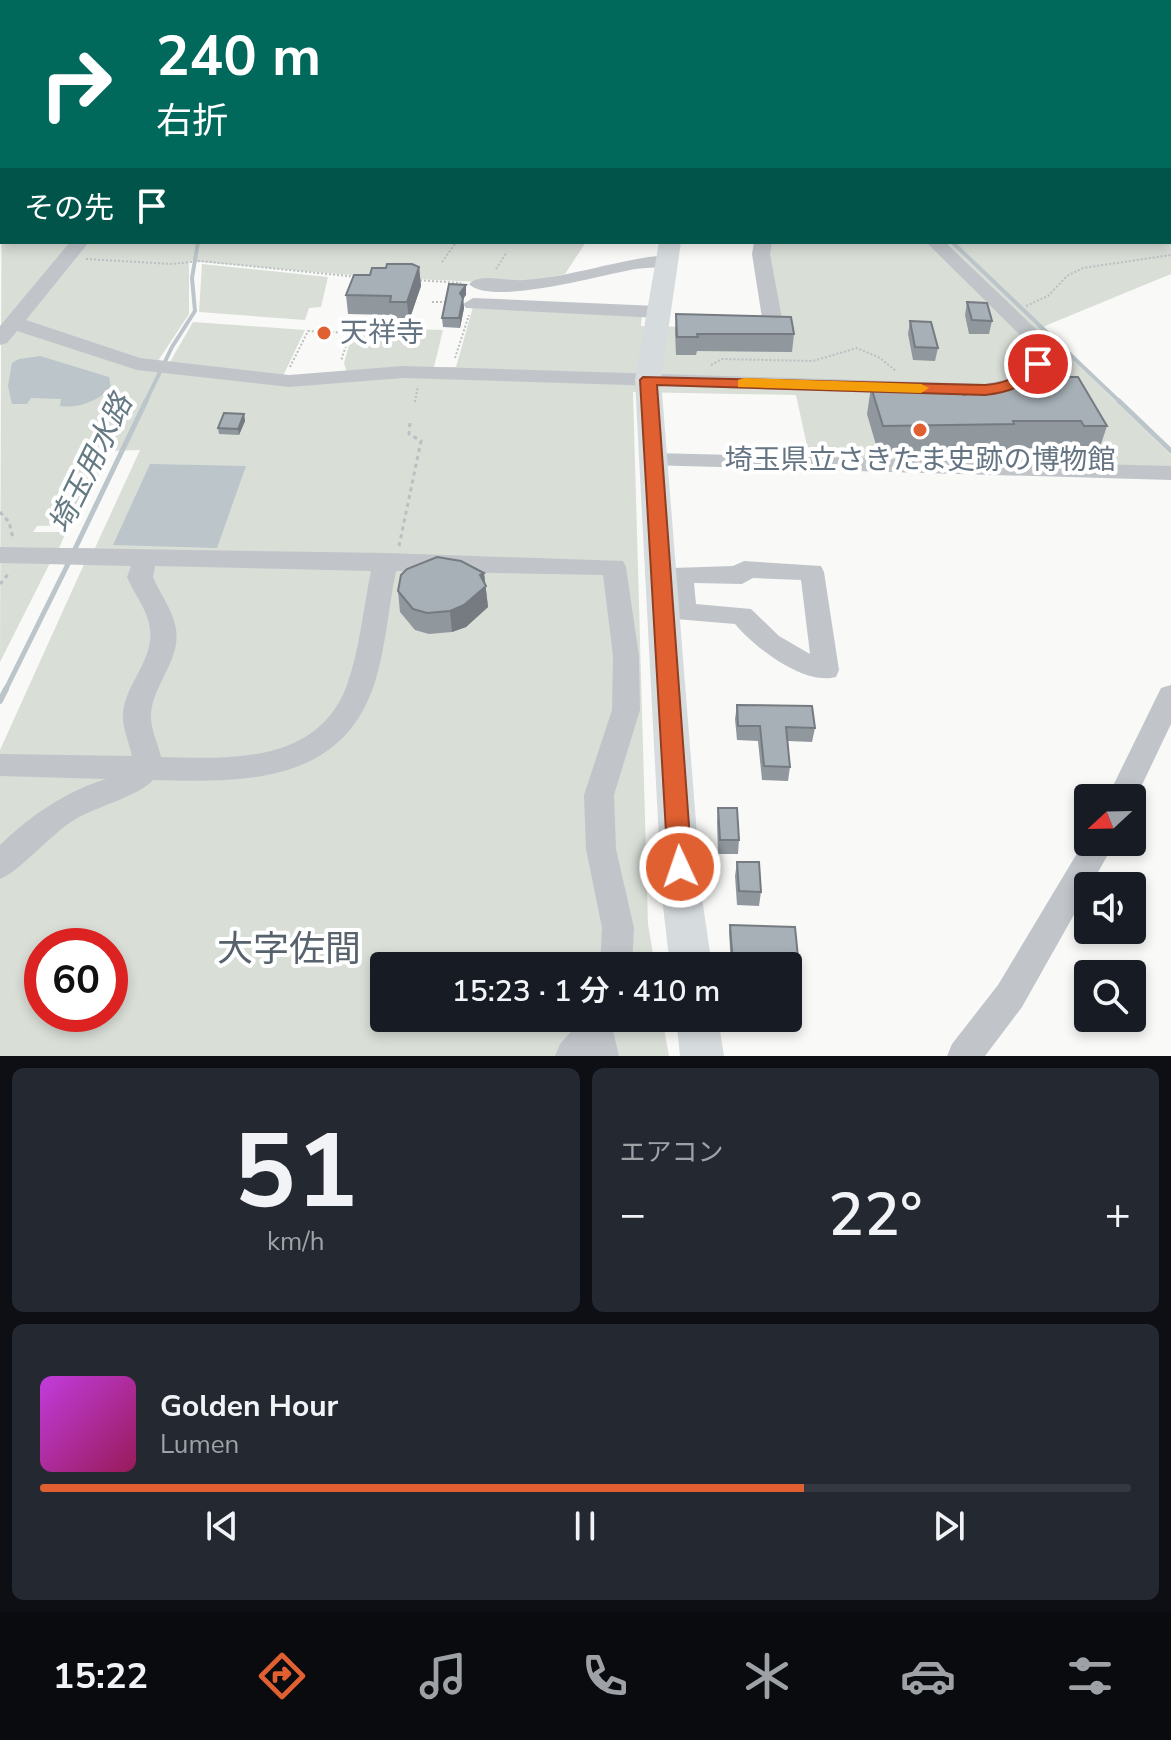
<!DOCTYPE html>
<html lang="ja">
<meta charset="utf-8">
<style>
body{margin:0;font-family:"Nunito Sans","Noto Sans JP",sans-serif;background:#242831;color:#f1f3f6;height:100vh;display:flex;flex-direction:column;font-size:30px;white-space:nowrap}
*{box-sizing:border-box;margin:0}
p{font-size:26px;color:#9ea1a6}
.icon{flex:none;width:44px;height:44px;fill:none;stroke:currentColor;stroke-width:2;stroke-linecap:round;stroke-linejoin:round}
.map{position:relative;height:1056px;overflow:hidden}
.sheet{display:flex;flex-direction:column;gap:12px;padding:12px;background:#0d0f14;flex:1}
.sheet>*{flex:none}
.banner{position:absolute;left:0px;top:0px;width:1172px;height:244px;box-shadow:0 4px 12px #0003;background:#00695c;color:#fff;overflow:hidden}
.needle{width:52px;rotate:248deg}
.tools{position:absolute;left:1074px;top:784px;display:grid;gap:16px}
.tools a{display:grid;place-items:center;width:72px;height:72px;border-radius:8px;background:#171b24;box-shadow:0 4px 12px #0003;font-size:40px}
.speed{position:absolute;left:24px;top:928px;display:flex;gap:16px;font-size:40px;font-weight:700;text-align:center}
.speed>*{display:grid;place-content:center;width:104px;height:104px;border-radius:50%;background:#171b24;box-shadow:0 4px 12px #0003;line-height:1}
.speed .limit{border:12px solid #d22;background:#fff;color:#111}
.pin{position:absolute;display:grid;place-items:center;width:68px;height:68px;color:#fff;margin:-34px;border:4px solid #fff;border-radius:50%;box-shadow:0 2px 8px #0007}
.me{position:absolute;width:88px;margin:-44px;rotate:357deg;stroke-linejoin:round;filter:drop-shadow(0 0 6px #0008)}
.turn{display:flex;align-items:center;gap:28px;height:168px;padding:0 24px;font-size:36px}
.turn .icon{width:104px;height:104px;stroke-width:2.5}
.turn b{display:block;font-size:56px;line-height:68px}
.then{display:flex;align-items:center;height:76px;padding:0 24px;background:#0003;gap:16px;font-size:30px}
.big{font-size:60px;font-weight:600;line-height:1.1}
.sheet .card{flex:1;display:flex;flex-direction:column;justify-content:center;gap:12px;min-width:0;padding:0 28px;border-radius:12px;background:#242831}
.sheet .dial{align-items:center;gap:0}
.dial b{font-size:104px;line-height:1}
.song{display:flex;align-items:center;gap:24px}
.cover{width:96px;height:96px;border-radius:12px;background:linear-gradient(135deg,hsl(290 70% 55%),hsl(330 70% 35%))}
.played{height:8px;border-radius:4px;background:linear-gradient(90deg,#e06031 70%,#363941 70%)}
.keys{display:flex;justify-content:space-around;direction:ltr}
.heat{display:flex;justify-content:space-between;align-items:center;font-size:44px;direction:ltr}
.sheet .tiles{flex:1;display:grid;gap:12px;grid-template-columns:1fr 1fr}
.card:last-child{grid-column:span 2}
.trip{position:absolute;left:370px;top:952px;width:432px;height:80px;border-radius:8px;background:#171b24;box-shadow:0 4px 12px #0003;font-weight:600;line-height:80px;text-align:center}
.menu{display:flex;height:128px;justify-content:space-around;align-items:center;background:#090b0e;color:#9ea1a6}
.menu .icon{width:56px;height:56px}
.menu .active{color:#e06031}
.menu b{font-size:36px;color:#f1f3f6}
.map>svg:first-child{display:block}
</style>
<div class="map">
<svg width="1171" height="1056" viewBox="0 0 1171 1056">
<rect width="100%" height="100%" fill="#f9faf7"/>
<!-- green -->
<path fill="#d9ded7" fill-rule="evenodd" d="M1171,73V274L1040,328L1171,455V468L810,460L796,395L633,392L648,924L655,966H384V1018H662L669,1056H0V750L85,562L51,561L0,662L2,87V242H586L565,274L520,284L373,277L189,261V314L158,361L170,362L193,322L305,330L283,376L347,373L344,363L354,327L443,330L434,367H456L473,307L642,315L641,326L778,328L768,242H1170ZM140,450L95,548H59L66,532H33L37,526L75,525L110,451ZM42,946H110V1014H42Z
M202,264L328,277L321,307L309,308L305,320L199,312Z"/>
<!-- water -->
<path fill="#bbc5ca" d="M40,356L109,377L111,388C99,400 78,409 60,406L61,399L31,398L27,404H12L8,386L12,363L19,359Z
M150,464L246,466L217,548L113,545Z"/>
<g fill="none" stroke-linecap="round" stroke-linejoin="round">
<!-- stream-far2 -->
<path stroke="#bbc5ca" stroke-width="4" d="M952,242L1121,403
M145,403L172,347L195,311L192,278L198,242"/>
<!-- stream-far1 -->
<path stroke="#bbc5ca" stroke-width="5" d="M1119,401L1171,451
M73,553L146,401
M5,691L69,562"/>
<!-- stream -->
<path stroke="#bbc5ca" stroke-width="6" d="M0,701L6,689"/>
<!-- path-far1 -->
<path stroke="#bbbfc2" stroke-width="2" stroke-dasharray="2 2" stroke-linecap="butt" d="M110,2L114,0
M86,259L172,264L200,261L357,277
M442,262L455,244L453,242
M496,269L507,252
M416,280L461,283
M432,302H448
M1026,306L1048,296L1067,276L1083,268L1171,255
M455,358L469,315
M711,365L722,359L813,361L857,348L880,358L896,371
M290,367L308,331L350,333L341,361
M415,402L418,386"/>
<!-- path -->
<path stroke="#bbbfc2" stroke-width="3" stroke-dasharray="4 4" stroke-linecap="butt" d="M0,512L9,522L13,538
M399,546L421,441L409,434L410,422
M0,584L10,572"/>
<!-- minor -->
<path fill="#c1c5ca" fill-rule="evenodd" d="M276,0H290L274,2Z
M436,0H450L434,2Z
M652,0H674L676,2H654Z
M772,0H786L770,2Z
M843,0H862L864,2H845Z
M1109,0H1128L1107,2Z
M1170,10H1171V19H1170Z
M70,242H89L26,320L140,358L289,375L403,366L985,384L1007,379L1028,364L1020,335L926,242H945L1036,329L1048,364L1029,384L985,396L403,378L289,387L137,370L17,331L7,343L0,345V326Z
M754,242H772L770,254L783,324L780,328L751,330L741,324L744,320L762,318L752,254Z
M667,255L676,261L674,265C661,268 648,267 636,269C604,274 491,307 469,284C481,272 508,282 524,280C572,277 618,259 667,255Z
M473,298L657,306L667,312L657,318L466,308L463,304Z
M654,453L1171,466V480L646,465L643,460L646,455Z
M0,547L386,553L623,561L626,567L639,656L640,710L614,795L616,849L634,928L632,966H600L602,928L586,849L584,795L612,710L613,656L603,575L396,571C388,609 386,648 374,685C340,786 241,782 153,780C139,796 95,807 74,820C51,834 19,872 0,879V845C31,815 65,792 106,779L0,776V754L132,756C129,742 122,728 123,713C126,683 154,660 150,629C148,610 134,594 127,577L131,566L0,563ZM155,566L371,571C363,609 360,648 347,685C318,764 230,759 161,757C158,743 150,729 151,714C153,684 181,660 176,629C173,610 160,594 153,577Z
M744,561L821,566L824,572L839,670L836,677C804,686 754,647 735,624L675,619C668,607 666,580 672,568L733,566ZM753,578L801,580L810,654L779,636L751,609L696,604L694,583L742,584Z
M1171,685V724L1132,806V798H1107L1161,688Z
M1088,835V842H1115L1022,1007L985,1056H947L952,1044L998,985Z
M583,1018H610L619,1056H555L560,1044Z"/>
<!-- major -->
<path fill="#d6dbde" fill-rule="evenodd" d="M659,242H681L661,380L702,898L712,966H670L662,898L635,380Z
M676,1018H718L724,1056H680Z"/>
</g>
<!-- wall -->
<path fill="#90979d" d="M419,267L421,286L409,321H392L391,315L348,314L346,295Z
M466,295L463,299L464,308L460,328L443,327L442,318Z
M967,302L992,321L989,334H969L965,315Z
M676,314L794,334L792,352L697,351L696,355H676L675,332Z
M910,321L938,348L935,361L913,360L908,334Z
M1031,366L1069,377L1107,426L1098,453H1076L1073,448H1008L1007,450L878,452L867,414L871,387L964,395L1017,388L1027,382Z
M244,414L245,421L239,435L219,434L218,428Z
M484,573L488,607L466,627L452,632L429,634L415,630L400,612L398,591Z
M737,705L815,728L812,742L788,741L790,767L788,781L762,780L758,741L737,740L735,719Z
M718,808L739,840L738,854H718L717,822Z
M737,862L761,892L759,906L737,905L735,876Z
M730,925L799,967L798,974H788V966H731L729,932Z"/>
<!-- shaded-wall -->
<path fill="#757b80" d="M419,267L421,286L409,321L407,302Z
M466,285V295L463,299L464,308L460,328V293Z
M244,414L245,421L239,435L238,429Z
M484,573L488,607L466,627L452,632L450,611L480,575Z"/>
<!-- building -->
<path fill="#a7b0b7" stroke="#757b80" stroke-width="2" d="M387,264H412L419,267L407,302H390L391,296L346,295L354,275H370L372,268H386Z
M449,284L466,285L460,293L463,298L459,318H442Z
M967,302L987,303L992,321L972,320Z
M676,314L791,317L794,334H697L698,337H677Z
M910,321L931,322L938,348L915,347Z
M1031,366H1063L1069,377H1078L1107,426H1084L1081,421H1013L1014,424L883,426L871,387H960L964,395L986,386L1017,388L1036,377Z
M224,413L244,414L238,429L218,428Z
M437,557L461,561L484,573L480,575L486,586L464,605L450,611L427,613L413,609L398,591L401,575L407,569Z
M737,705L812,706L815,728L786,727L790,767L764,766L760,726H738Z
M718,808H737L739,840H720Z
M737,862H759L761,892L739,891Z
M730,925L795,927L799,967L733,965Z"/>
<!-- route -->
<path fill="#e06031" stroke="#923e20" stroke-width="2" d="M1038,359L1045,364C1029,385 1011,392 985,395L657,385L692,867L688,874L680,877L672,874L668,867L640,380L643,377L985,385C996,384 1007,382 1017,376C1025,371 1028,363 1038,359Z"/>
<!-- slow -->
<path fill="#f59e0b" d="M744,378L921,384L929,388L921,393L738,387V380Z"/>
<!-- markers -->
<g fill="#e06031" stroke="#fff" stroke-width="3">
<circle cx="324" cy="333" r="8"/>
<circle cx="920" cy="430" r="8"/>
</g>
<g text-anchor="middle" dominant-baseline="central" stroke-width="8" stroke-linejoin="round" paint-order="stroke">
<!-- poi labels -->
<g font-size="28" fill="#657482" stroke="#fff" text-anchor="start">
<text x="340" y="333">天祥寺</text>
<text x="920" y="460" text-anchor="middle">埼玉県立さきたま史跡の博物館</text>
</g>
<!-- water labels -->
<g font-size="30" font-style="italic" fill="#657a83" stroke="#fff">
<text transform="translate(91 464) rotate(-64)">埼玉用水路</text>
</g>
<!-- near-neighbourhood labels -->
<g font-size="36" fill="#57626d" stroke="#fff">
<text x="289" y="949">大字佐間</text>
</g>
</g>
</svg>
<div class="tools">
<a><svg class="needle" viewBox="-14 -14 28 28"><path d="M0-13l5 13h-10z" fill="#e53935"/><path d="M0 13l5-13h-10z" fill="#9ea1a6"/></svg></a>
<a><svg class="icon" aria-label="sound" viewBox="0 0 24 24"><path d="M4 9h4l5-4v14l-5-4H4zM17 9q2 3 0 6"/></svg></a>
<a><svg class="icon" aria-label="search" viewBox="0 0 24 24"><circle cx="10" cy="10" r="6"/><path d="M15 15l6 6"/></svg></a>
</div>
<div class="speed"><div class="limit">60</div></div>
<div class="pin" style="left:1038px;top:364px;background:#d93025"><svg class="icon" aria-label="arrive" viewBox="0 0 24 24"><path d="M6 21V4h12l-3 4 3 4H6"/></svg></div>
<svg class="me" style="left:680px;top:867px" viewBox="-20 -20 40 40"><circle r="17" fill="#e06031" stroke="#fff" stroke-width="3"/><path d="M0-11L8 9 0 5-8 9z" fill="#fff"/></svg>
<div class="trip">15:23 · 1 分 · 410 m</div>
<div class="banner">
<div class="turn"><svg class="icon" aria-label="right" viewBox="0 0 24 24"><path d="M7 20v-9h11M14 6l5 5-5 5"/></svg><div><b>240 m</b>右折</div></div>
<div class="then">その先<svg class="icon" aria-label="arrive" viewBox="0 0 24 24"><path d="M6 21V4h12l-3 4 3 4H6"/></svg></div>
</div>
</div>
<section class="sheet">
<div class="tiles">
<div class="card dial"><b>51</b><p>km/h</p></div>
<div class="card"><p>エアコン</p>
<div class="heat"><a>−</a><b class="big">22°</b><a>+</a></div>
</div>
<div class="card">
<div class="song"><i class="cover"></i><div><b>Golden Hour</b><p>Lumen</p></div></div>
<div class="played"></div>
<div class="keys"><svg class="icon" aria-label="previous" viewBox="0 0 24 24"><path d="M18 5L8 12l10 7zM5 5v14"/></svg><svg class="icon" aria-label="pause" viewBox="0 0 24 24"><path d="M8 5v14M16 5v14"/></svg><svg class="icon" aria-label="next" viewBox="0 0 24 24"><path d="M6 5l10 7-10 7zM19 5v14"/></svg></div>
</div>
</div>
</section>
<nav class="menu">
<b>15:22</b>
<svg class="icon active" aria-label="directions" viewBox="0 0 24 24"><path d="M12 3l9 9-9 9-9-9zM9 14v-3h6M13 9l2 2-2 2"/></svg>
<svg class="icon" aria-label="music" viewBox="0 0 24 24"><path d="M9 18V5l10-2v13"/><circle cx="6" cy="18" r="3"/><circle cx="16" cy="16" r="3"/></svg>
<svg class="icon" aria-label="phone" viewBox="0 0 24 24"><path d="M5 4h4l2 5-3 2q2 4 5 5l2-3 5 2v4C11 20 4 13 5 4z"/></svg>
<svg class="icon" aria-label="climate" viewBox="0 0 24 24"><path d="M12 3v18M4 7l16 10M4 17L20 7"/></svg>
<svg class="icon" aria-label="car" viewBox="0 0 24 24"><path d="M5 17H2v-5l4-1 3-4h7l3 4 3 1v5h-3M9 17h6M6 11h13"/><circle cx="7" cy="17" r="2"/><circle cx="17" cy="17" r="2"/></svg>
<svg class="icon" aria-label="filters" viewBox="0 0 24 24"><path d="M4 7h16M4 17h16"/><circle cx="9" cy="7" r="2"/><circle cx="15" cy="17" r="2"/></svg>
</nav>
